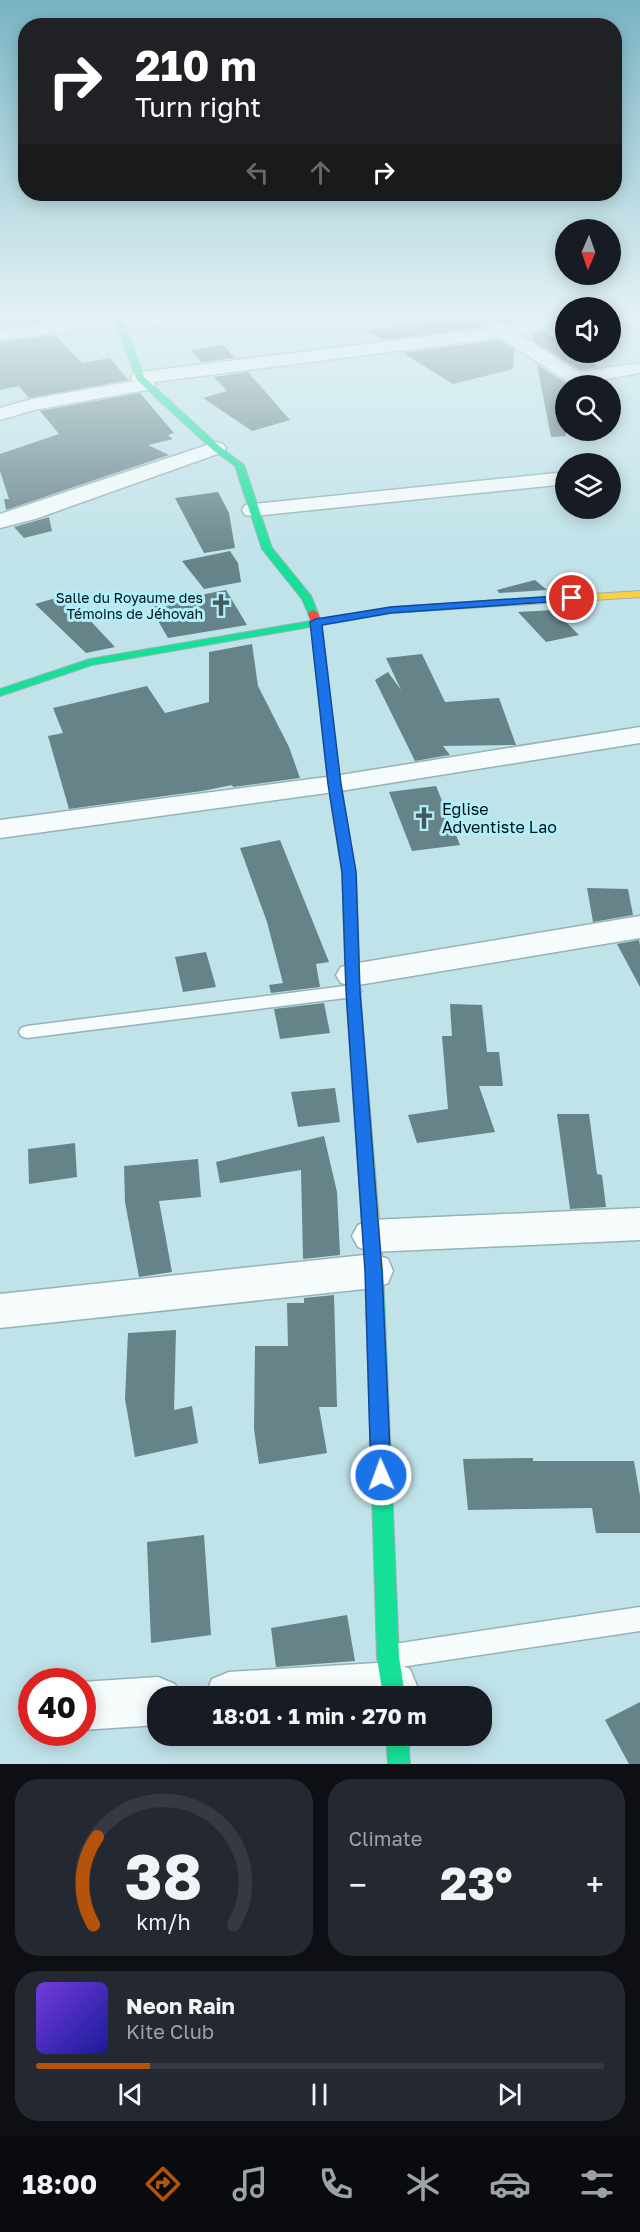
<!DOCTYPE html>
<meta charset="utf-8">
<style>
body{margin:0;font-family:"Golos Text",sans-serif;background:#242831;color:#f1f3f6;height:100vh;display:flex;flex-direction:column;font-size:22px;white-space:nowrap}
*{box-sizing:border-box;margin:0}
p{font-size:20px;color:#9ea1a6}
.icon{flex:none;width:33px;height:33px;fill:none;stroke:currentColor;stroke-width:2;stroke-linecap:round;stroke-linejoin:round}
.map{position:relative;height:1764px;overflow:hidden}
.sheet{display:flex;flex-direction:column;gap:15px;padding:15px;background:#0d0f14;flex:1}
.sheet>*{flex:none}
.guide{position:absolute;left:18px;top:18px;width:604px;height:183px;border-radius:24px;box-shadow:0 3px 15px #0003;background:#202124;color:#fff;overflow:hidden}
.needle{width:39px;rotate:182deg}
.tools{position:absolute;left:555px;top:219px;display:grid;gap:12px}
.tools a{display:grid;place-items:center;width:66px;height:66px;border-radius:50%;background:#171b24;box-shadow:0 3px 15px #0003;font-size:30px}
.speed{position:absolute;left:18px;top:1668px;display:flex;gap:12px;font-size:30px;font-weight:700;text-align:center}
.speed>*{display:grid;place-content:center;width:78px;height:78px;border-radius:50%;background:#171b24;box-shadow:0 3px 15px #0003;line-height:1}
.speed .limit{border:9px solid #d22;background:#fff;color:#111}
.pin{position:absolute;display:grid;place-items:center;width:51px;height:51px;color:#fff;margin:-26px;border:3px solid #fff;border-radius:50%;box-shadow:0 2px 6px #0007}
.me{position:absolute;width:66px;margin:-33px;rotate:358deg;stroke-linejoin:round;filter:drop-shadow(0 0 4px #0008)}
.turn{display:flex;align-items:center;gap:21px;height:126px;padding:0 18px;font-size:27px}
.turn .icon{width:78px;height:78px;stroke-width:2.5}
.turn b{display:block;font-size:42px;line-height:51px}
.lanes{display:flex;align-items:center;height:57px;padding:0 18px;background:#0003;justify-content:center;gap:30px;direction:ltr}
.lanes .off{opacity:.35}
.big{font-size:45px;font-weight:700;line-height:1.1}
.sheet .widget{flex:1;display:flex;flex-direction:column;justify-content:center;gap:9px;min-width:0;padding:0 21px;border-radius:24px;background:#242831}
.sheet .dial{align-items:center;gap:0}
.dial svg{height:156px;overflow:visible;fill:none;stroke:#363941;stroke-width:7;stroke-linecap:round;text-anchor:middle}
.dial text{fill:#f1f3f6;stroke:none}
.song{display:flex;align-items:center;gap:18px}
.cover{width:72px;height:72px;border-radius:9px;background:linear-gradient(135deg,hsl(260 70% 55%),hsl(240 70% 35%))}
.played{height:6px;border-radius:3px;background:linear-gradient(90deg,#b45309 20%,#363941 20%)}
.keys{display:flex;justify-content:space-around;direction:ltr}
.heat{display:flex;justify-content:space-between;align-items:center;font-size:33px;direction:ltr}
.sheet .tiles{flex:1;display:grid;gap:15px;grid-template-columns:1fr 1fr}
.widget:last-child{grid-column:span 2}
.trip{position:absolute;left:147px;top:1686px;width:345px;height:60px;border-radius:24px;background:#171b24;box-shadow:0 3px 15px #0003;font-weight:700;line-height:60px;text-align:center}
.dock{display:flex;height:96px;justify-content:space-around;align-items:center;background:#090b0e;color:#9ea1a6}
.dock .icon{width:42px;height:42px}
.dock .active{color:#b45309}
.dock b{font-size:27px;color:#f1f3f6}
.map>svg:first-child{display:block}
</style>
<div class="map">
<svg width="640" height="1764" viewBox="0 0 640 1764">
<rect width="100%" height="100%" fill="#c0e2e9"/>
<!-- building -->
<path fill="#658388" d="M0,318H39L43,322L0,328Z
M438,318H514V322L506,324L495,320L487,321L486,327L382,340L368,331Z
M544,331L566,345V352H576L598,367L580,370L533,341L532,333Z
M55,335L82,363L110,358L128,380L29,398L19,386L0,390V342Z
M499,340L514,349L513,369L453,384L403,353Z
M223,345L235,358L201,362L191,350Z
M537,365L566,383V436L551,437Z
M248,372L290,420L252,431L203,398L227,391L214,377Z
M140,393L174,433L168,435L173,439L148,445L169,455L6,510L4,499H9L0,471V454L59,434L40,411Z
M218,492L229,513L235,548L204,553L175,498Z
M49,517L52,531L24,538L14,527Z
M230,551L238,563L241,582L204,589L182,561Z
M535,580L547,590L499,593L497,590Z
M226,590L247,625L168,638L149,605Z
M66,595L115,647L86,653L35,604Z
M554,610L579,635L546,642L518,612Z
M252,644L258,686L289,747L300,778L233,787L232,785L202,791L69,809L48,736L63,733L53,708L147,686L165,713L209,702V652Z
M422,654L445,702L499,698L516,745L443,746L450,755L415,761L375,680L388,672L401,690L386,658Z
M436,786L460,845L412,851L389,792Z
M280,840L329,962L316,964L320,987L271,993L269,985L283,983L267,922L240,848Z
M587,888L628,889L633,915L593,922Z
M639,940L640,946V987L617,944Z
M206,952L216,987L183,992L175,957Z
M324,1003L330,1033L280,1039L274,1009Z
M450,1004L482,1005L487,1052H499L503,1086H479L495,1132L417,1143L408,1115L448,1109L442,1036H452Z
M335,1088L340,1122L298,1127L291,1092Z
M557,1114H589L597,1174L602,1175L606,1207L570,1209Z
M324,1136L337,1192L340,1255L303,1259L301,1170L220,1183L216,1162Z
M75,1143L77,1177L29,1184L28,1149Z
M198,1159L201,1197L159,1201L172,1272L139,1277L125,1202L124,1166Z
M334,1295L337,1407H319L327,1453L259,1464L254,1429L255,1346H288L287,1303H304V1298Z
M176,1330L174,1410L192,1406L198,1443L135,1457L125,1399L128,1333Z
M533,1458V1461H634L640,1496V1533H596L592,1508L468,1510L463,1459Z
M204,1535L211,1635L151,1643L147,1542Z
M347,1615L355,1661L276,1667L271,1628Z
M640,1702V1764H629L605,1720Z"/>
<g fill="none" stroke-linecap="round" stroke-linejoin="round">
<!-- lane casing -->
<g stroke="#97b2b7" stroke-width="3">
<path id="lane" d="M353,985L359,987L361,991L359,995L353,997L27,1038L21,1036L19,1032L21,1028L27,1026Z
M640,1607V1631L394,1668L386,1664L382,1656L386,1648L394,1644Z"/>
</g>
<!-- street casing -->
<g stroke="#97b2b7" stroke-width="3">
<path id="street" d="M94,318H122L123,320L197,318L194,322L188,323L121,330L113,325L0,340V330Z
M548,318H566V324L518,334L580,372L640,363V373L594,381L598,386H575L500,338L154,382L155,384L153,388L146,390L34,410L0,420V408L32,399L133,381L131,378L133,374L140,372L488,329L489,323L495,322L506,326Z
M216,442L223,444L226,448L223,452L35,519L0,528V514Z
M566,472V484L253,516L245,515L242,510L245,505L253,504Z
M640,727V743L334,792L0,838V820L334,776Z
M640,916V938L352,986L341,983L336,975L341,967L352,964Z
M640,1208V1240L371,1252L358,1247L352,1236L358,1225L371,1220Z
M374,1254L388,1259L393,1271L388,1283L374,1288L0,1328V1294Z
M393,1662L410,1669L417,1686L413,1696H205L212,1679L229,1672Z
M158,1677L175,1684L180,1696H158V1725L82,1730V1682Z"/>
</g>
<!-- fast casing -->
<g stroke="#97b2b7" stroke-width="2">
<path id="fast" d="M110,318H118L125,325L144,377L219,446L244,465L272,548L311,596L318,613L317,615H309L302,599L262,549L235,466L213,450L137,380L117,326Z
M334,617L339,620L338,622L92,665L0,696V689L90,659Z
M374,1261L380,1263L383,1268L399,1657L405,1696H383L377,1657L365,1268L368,1263Z
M386,1736H408L410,1764H388Z"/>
</g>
<!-- slow casing -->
<g stroke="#97b2b7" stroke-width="2">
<path id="slow" d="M640,591V597L391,613L334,623L329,620L334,617L391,607Z
M350,894L357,899L360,991L383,1268L380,1273L374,1275L368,1273L365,1268L346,991L343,899Z"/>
</g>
<!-- jam casing -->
<g stroke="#97b2b7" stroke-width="2">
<path id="jam" d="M313,610L318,613L321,622L340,784L356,872L357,899L350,904L343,899L342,872L328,784L311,622L308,613Z"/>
</g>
<!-- lane -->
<use href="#lane" fill="#f6fbfc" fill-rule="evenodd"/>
<!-- street -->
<use href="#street" fill="#f6fbfc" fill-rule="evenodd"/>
<!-- fast -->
<use href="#fast" fill="#16e098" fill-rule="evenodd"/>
<!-- slow -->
<use href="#slow" fill="#ffcf43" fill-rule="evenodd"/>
<!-- jam -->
<use href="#jam" fill="#f24e42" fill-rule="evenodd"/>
</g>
<!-- sky -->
<linearGradient id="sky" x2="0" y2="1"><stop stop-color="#79b4c4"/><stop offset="0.56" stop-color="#e3f2f5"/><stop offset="1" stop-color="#e3f2f5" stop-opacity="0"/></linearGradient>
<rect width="640" height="564" fill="url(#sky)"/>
<!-- route -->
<path fill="#1a73e8" stroke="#114b97" stroke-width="1.5" d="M572,595L576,596V600L391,613L322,625L341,784L356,872L360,991L382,1271L391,1475L388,1482L381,1485L374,1482L371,1475L365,1271L346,991L342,872L328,784L310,622L316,619L391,607Z"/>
<!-- icons -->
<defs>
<g id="church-bare" transform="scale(1.8)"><path d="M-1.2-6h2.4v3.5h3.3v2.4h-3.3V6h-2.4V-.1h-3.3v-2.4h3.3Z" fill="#435a5f" stroke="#afeefa" stroke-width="2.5" paint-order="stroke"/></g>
</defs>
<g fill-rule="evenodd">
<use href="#church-bare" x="221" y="605"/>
<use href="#church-bare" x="424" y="818"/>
</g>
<g text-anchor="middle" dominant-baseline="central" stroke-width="6" stroke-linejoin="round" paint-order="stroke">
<!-- far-poi labels -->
<g font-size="14" fill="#001115" stroke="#afeefa" text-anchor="end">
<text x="203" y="597">Salle du Royaume des<tspan x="203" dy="16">Témoins de Jéhovah</tspan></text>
</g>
<!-- poi labels -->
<g font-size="16" fill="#001115" stroke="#afeefa" text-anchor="start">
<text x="442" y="809">Eglise<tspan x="442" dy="18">Adventiste Lao</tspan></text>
</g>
</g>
</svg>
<div class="tools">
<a><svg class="needle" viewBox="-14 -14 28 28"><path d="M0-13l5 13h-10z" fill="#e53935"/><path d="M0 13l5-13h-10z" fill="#9ea1a6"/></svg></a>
<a><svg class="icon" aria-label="sound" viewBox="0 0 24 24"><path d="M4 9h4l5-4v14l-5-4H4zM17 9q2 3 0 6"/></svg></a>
<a><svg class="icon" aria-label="search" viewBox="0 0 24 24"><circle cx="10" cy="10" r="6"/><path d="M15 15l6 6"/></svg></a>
<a><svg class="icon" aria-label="layers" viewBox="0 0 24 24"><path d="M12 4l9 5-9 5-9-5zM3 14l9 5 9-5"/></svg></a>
</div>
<div class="speed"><div class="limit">40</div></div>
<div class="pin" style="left:572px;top:598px;background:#d93025"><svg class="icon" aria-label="arrive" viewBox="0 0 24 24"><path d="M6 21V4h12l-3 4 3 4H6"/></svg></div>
<svg class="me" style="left:381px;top:1475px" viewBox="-20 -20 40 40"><circle r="17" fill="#1a73e8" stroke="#fff" stroke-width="3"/><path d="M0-11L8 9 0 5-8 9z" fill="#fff"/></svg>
<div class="trip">18:01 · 1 min · 270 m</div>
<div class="guide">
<div class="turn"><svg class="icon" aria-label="right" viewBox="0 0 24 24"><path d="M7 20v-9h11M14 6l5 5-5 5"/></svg><div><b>210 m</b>Turn right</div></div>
<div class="lanes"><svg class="icon off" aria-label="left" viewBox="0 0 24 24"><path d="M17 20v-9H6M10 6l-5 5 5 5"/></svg><svg class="icon off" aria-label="ahead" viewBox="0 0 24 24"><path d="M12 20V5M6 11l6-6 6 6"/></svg><svg class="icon" aria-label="right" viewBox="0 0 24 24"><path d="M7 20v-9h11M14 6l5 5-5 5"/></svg></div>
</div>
</div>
<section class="sheet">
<div class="tiles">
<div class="widget dial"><svg viewBox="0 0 100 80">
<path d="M14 69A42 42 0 1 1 86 69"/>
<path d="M14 69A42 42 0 0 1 16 24" stroke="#b45309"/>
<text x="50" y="56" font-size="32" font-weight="700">38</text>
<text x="50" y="72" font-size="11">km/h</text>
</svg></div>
<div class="widget"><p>Climate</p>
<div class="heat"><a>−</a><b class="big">23°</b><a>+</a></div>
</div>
<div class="widget">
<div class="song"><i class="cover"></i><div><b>Neon Rain</b><p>Kite Club</p></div></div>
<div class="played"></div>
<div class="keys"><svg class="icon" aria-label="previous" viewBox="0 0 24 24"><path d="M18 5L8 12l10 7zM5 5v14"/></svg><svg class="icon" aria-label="pause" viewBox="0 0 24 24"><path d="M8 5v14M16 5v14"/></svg><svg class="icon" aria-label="next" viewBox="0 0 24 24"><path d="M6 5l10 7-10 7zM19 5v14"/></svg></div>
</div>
</div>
</section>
<nav class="dock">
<b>18:00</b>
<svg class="icon active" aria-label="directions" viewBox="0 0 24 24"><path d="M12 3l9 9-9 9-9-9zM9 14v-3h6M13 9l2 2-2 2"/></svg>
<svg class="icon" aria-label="music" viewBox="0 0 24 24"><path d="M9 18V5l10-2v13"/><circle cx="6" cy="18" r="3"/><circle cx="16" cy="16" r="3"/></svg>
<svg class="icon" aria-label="phone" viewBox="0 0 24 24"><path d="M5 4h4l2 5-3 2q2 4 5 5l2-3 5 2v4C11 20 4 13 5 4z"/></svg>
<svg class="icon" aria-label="climate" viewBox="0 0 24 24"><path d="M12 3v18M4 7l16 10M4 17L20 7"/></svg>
<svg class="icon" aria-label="car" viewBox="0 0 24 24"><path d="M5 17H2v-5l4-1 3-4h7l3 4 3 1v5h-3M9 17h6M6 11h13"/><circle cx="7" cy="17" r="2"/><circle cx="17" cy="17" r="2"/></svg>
<svg class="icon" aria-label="filters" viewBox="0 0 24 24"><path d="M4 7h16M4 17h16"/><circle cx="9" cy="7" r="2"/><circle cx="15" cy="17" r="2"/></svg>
</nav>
